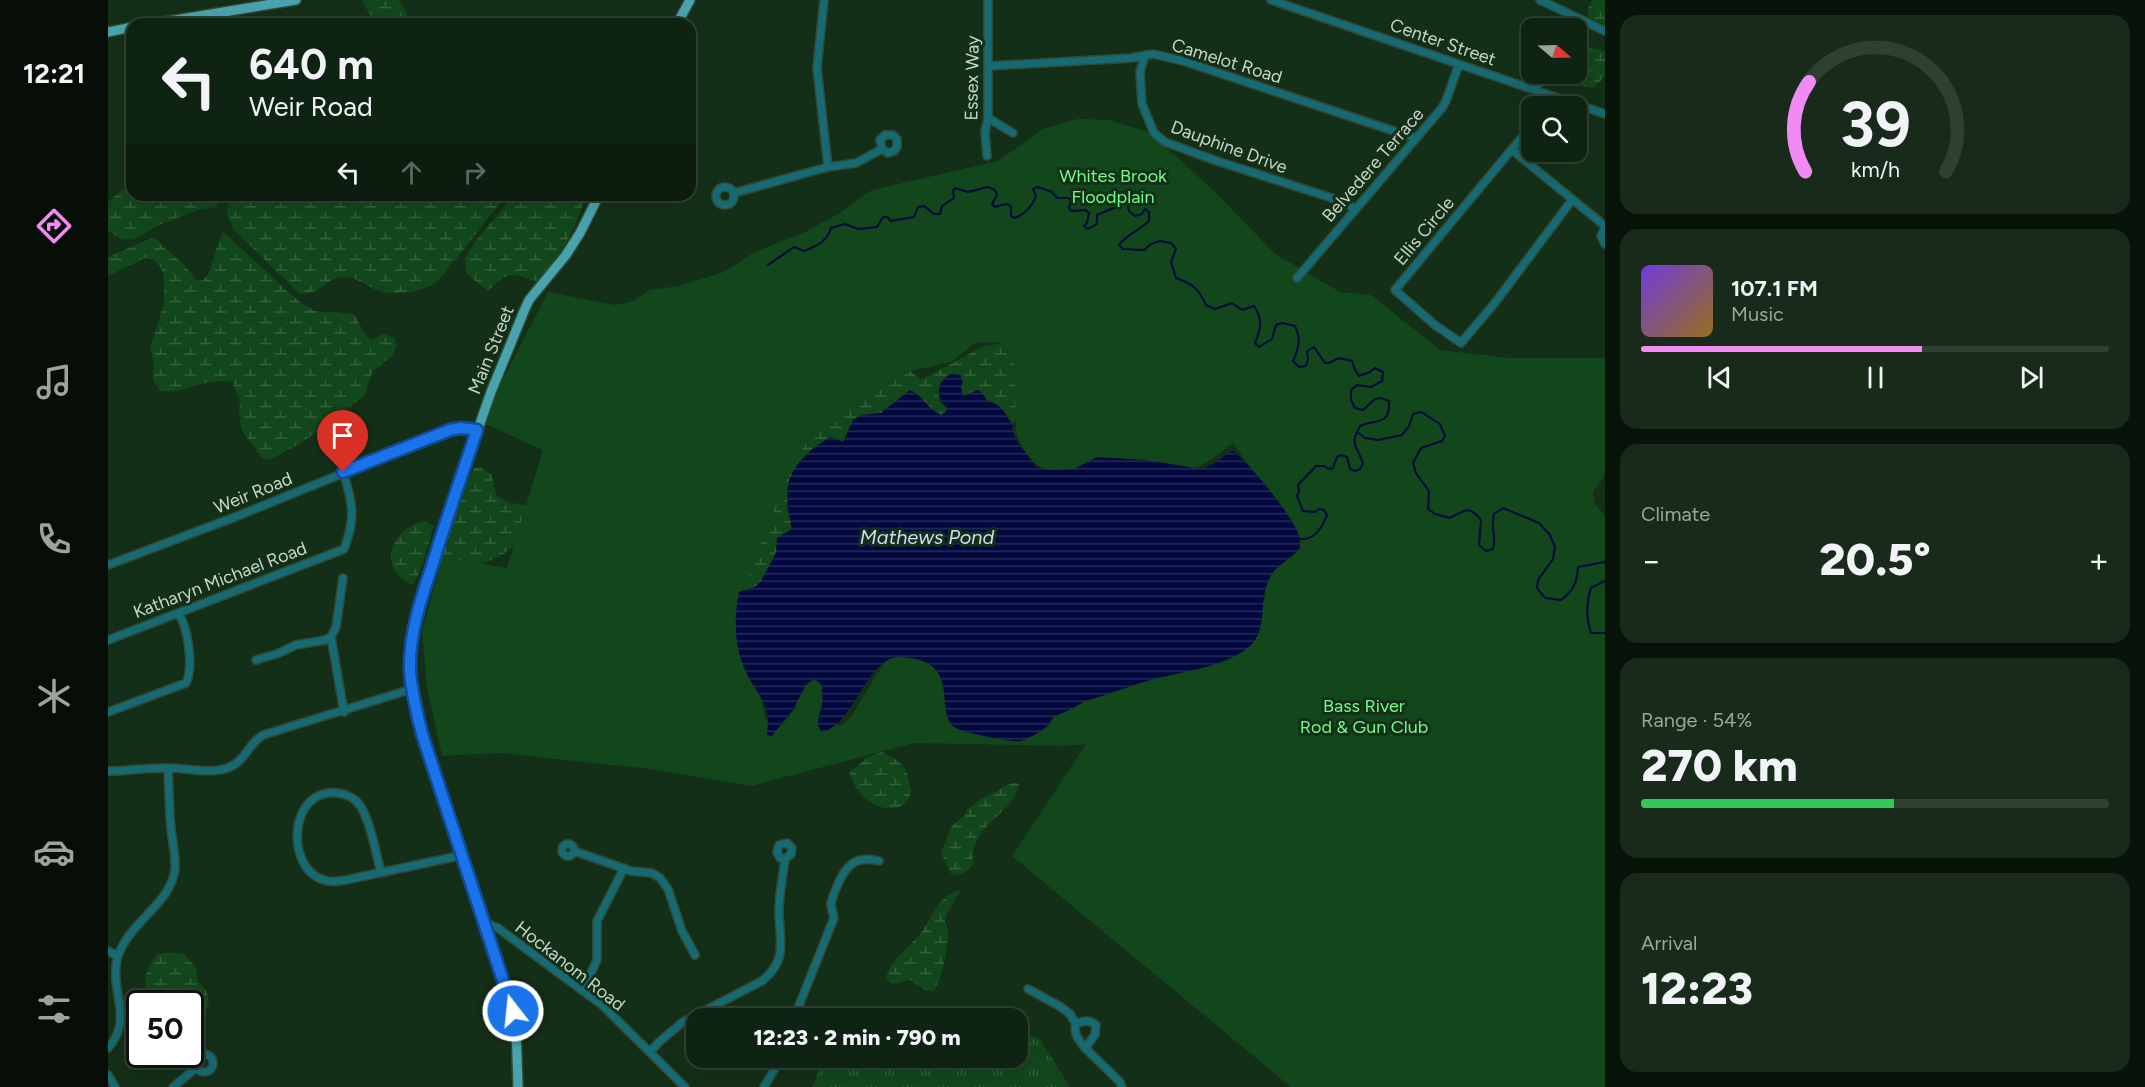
<!DOCTYPE html>
<meta charset="utf-8">
<style>
body{margin:0;font-family:Figtree,sans-serif;background:#182b1b;color:#f1f3f6;height:100vh;display:flex;flex-direction:column;font-size:22px;white-space:nowrap}
*{box-sizing:border-box;margin:0}
p{font-size:20px;color:#9ba49f}
.icon{flex:none;width:33px;height:33px;fill:none;stroke:currentColor;stroke-width:2;stroke-linecap:round;stroke-linejoin:round}
.map{position:relative;flex:1;overflow:hidden}
.side{display:flex;flex-direction:column;gap:15px;padding:15px;background:#08130a;width:540px}
.side>*{flex:none}
.top-card{position:absolute;left:18px;top:18px;width:570px;height:183px;border-radius:18px;box-shadow:0 6px 24px #0002,0 0 0 2px #2f4032;background:#0f2312;color:#f1f3f6;overflow:hidden}
.needle{width:39px;rotate:109deg}
.tools{position:absolute;left:1413px;top:18px;display:grid;gap:12px}
.tools a{display:grid;place-items:center;width:66px;height:66px;border-radius:12px;background:#0f2312;box-shadow:0 6px 24px #0002,0 0 0 2px #2f4032;font-size:30px}
.speed{position:absolute;left:18px;top:990px;display:flex;gap:12px;font-size:30px;font-weight:700;text-align:center}
.speed>*{display:grid;place-content:center;width:78px;height:78px;border-radius:50%;background:#0f2312;box-shadow:0 6px 24px #0002,0 0 0 2px #2f4032;line-height:1}
.speed .limit{border:3px solid #111;border-radius:9px;background:#fff;color:#111}
.pin{position:absolute;display:grid;place-items:center;width:51px;height:51px;color:#fff;margin:-62px -26px;border-radius:50% 50% 50% 0;rotate:-45deg;box-shadow:0 0 6px #0007}
.pin .icon{rotate:45deg}
.me{position:absolute;width:66px;margin:-33px;rotate:344deg;stroke-linejoin:round;filter:drop-shadow(0 0 4px #0008)}
.turn{display:flex;align-items:center;gap:21px;height:126px;padding:0 24px;font-size:27px}
.turn .icon{width:78px;height:78px;stroke-width:2.5}
.turn b{display:block;font-size:42px;line-height:51px}
.lanes{display:flex;align-items:center;height:57px;padding:0 24px;background:#0003;justify-content:center;gap:30px;direction:ltr}
.lanes .off{opacity:.35}
.big{font-size:45px;font-weight:800;line-height:1.1}
.side .tile{flex:1;display:flex;flex-direction:column;justify-content:center;gap:9px;min-width:0;padding:0 21px;border-radius:18px;background:#182b1b}
.side .dial{align-items:center;gap:0}
.dial svg{height:156px;overflow:visible;fill:none;stroke:#2f4032;stroke-width:7;stroke-linecap:round;text-anchor:middle}
.dial text{fill:#f1f3f6;stroke:none}
.song{display:flex;align-items:center;gap:18px}
.cover{width:72px;height:72px;border-radius:9px;background:linear-gradient(135deg,hsl(260 70% 55%),hsl(40 70% 35%))}
.played{height:6px;border-radius:3px;background:linear-gradient(90deg,#f28af3 60%,#2f4032 60%)}
.keys{display:flex;justify-content:space-around;direction:ltr}
.heat{display:flex;justify-content:space-between;align-items:center;font-size:33px;direction:ltr}
.charge{height:9px;border-radius:4px;background:linear-gradient(90deg,#34c759 54%,#2f4032 0)}
.trip{position:absolute;left:578px;top:1008px;width:342px;height:60px;border-radius:18px;background:#0f2312;box-shadow:0 6px 24px #0002,0 0 0 2px #2f4032;font-weight:800;line-height:60px;text-align:center}
main{display:flex;flex:1;min-height:0}
.tabs{display:flex;flex-direction:column;width:108px;justify-content:space-around;align-items:center;background:#060e07;color:#9ba49f}
.tabs .icon{width:42px;height:42px}
.tabs .current{color:#f28af3}
.tabs b{font-size:27px;color:#f1f3f6}
.map>svg:first-child{display:block}
</style>
<main>
<nav class="tabs">
<b>12:21</b>
<svg class="icon current" aria-label="directions" viewBox="0 0 24 24"><path d="M12 3l9 9-9 9-9-9zM9 14v-3h6M13 9l2 2-2 2"/></svg>
<svg class="icon" aria-label="music" viewBox="0 0 24 24"><path d="M9 18V5l10-2v13"/><circle cx="6" cy="18" r="3"/><circle cx="16" cy="16" r="3"/></svg>
<svg class="icon" aria-label="phone" viewBox="0 0 24 24"><path d="M5 4h4l2 5-3 2q2 4 5 5l2-3 5 2v4C11 20 4 13 5 4z"/></svg>
<svg class="icon" aria-label="climate" viewBox="0 0 24 24"><path d="M12 3v18M4 7l16 10M4 17L20 7"/></svg>
<svg class="icon" aria-label="car" viewBox="0 0 24 24"><path d="M5 17H2v-5l4-1 3-4h7l3 4 3 1v5h-3M9 17h6M6 11h13"/><circle cx="7" cy="17" r="2"/><circle cx="17" cy="17" r="2"/></svg>
<svg class="icon" aria-label="filters" viewBox="0 0 24 24"><path d="M4 7h16M4 17h16"/><circle cx="9" cy="7" r="2"/><circle cx="15" cy="17" r="2"/></svg>
</nav>
<div class="map">
<svg width="1497" height="1087" viewBox="0 0 1497 1087">
<defs>
<pattern id="grass-tufts" width="24" height="20" patternUnits="userSpaceOnUse" patternTransform="scale(1.5)"><rect width="24" height="20" fill="#12471c"/><path d="M3 7l-1-3M5 7V3M7 7l1-3M15 17l-1-3M17 17v-4M19 17l1-3" fill="none" stroke="#33613c"/></pattern>
<pattern id="wetland-marsh" width="20" height="14" patternUnits="userSpaceOnUse" patternTransform="scale(1.5)"><rect width="20" height="14" fill="#12471c"/><path d="M1 5h8M5 5V1M11 12h8M15 12V8" fill="none" stroke="#33613c"/></pattern>
<pattern id="water-rules" width="6" height="5" patternUnits="userSpaceOnUse" patternTransform="scale(1.5)"><rect width="6" height="5" fill="#03083f"/><path d="M0 2.5h6" fill="none" stroke="#262b59"/></pattern>
</defs>
<rect width="100%" height="100%" fill="#142f18"/>
<!-- grass -->
<path fill="url(#grass-tufts)" d="M736,1005L773,1018H731Z
M909,1029L932,1039L962,1087H704L716,1058H909Z"/>
<!-- wetland -->
<path fill="url(#wetland-marsh)" d="M254,0H290L299,12L297,24H271L262,15Z
M1485,0H1497V25L1480,18C1479,11 1480,5 1485,0Z
M1469,44L1497,51V77L1484,88L1474,86L1451,74H1468Z
M24,181V195H113L108,207L90,210L51,225L26,239L16,240L0,231V202Z
M121,195H399C381,216 365,239 347,260C340,268 334,278 325,284C313,292 291,295 276,292C261,290 250,275 233,277C217,279 214,294 192,294L124,228L119,211Z
M406,195H464L475,203C467,232 450,260 429,281C421,280 412,275 405,275C395,275 387,285 380,291L359,274L357,258L367,242Z
M115,232L194,304L207,311L246,314L257,334L264,340L276,333L286,338L289,344L285,355L265,371L256,396L219,425L191,444L161,460L154,458L134,431L131,415L132,400L124,382C97,376 71,397 51,390L45,380V360L42,349L56,303V276L52,266L44,259L37,258L0,276V257L46,237C58,252 77,262 87,279L94,281C105,273 107,245 115,232Z
M899,342L905,347L910,412L905,425L894,408L864,392L855,397L853,387L830,396L833,403L839,408V411L833,415C818,408 817,398 802,390L773,413L754,415L745,420L735,442L730,439L680,498L679,509L684,529L678,534L670,548L653,581L647,587L631,592L685,425L798,367L813,380L874,347Z
M373,467L384,475L388,496L399,502L427,507C423,517 419,528 413,537C399,561 359,568 334,575L328,571L333,551L361,478L366,468Z
M316,521L326,526C319,544 316,570 304,585C268,569 282,529 316,521Z
M774,752C780,756 790,759 794,765C798,769 800,776 801,782C812,819 752,818 742,772L760,757Z
M909,783L911,785C901,820 862,822 865,864C859,872 853,876 843,874L833,853L843,827L856,816L859,809L878,796L888,792L901,784Z
M853,890C849,898 838,912 837,919C836,924 840,927 840,932C841,943 833,984 826,991L817,990L802,980L784,984L778,980C780,961 800,949 812,934C825,918 829,895 853,890Z
M61,953L76,954L88,968L90,981L99,992L101,1004L98,1011L85,1020L83,1026L82,1004L46,1003C45,994 41,993 38,986C34,975 44,962 50,954Z"/>
<!-- green -->
<path fill="#12471c" fill-rule="evenodd" d="M970,119L1001,120L1037,131L1069,157L1110,195L1167,254L1232,292L1263,295L1332,350L1401,358H1497V474L1485,492L1487,504L1497,516V1087H1183L904,856L978,744L956,746L806,743L643,786L542,769L392,753L334,756L319,687L314,630L335,557L399,568L435,450L373,422L440,292L507,305L525,301L542,290L571,286L616,272L645,253L697,232L730,214L764,190L890,161L935,129ZM869,342C877,343 890,341 897,344C913,351 904,420 910,437C912,443 917,452 921,457C946,490 984,456 1011,458C1035,460 1056,475 1082,469C1099,465 1111,454 1125,443L1189,534L1160,569L1157,599L1137,625L958,710L807,649L779,658L743,717L733,726L718,721L714,705L717,684L699,657L687,709L673,726L657,718C652,694 648,670 639,647C636,639 628,631 628,623C627,601 639,581 646,562C664,517 679,465 710,427C725,409 752,407 766,389H771L797,372L843,362Z"/>
<!-- water -->
<path fill="url(#water-rules)" d="M844,374L852,375L855,381L853,387L855,396L870,390L876,395L879,401C897,406 895,413 905,425L904,430L910,443L928,466L939,470L966,469L989,457L1037,460L1094,469L1109,462L1119,453L1125,451C1142,464 1183,514 1190,533C1192,538 1192,543 1192,548C1183,560 1167,565 1161,579C1150,601 1161,630 1141,647C1119,666 1074,672 1046,679C1024,685 1003,694 981,700C973,702 965,709 957,712C953,714 948,715 945,718C943,720 943,723 940,725C934,732 921,738 913,741C905,743 859,733 850,729C822,717 859,660 793,657C759,655 746,726 714,732C706,724 712,714 714,704C715,697 714,690 713,684L706,679L698,685L686,708L664,736L659,735C663,701 650,698 637,670C626,646 626,617 631,592L647,587L653,581L668,553L669,538L684,529C681,514 677,497 681,481C686,463 707,445 723,437L735,442L745,420L754,415L773,413L802,390C816,396 819,409 833,415L837,413L839,408C827,397 828,380 844,374Z"/>
<g fill="none" stroke-linecap="round" stroke-linejoin="round">
<!-- stream -->
<path stroke="#03083f" stroke-width="2" d="M660,265L686,247L696,251C708,246 719,242 723,228L737,224L750,229L769,227L775,217H779L783,221L806,217L810,207L816,206L826,214H832L834,206L846,198L845,191L847,188L860,192L880,187L887,190L889,195L884,204L887,207L898,204L903,206V216L906,218C917,215 924,206 928,196L925,189L930,187L944,192L949,198H960L963,200L961,208L963,211L978,210L981,213L979,223L976,226L980,229L989,224V215L1008,207L1009,193L1016,192L1023,196L1024,200L1020,206L1021,211L1027,216L1034,214L1037,209L1041,212V221C1032,230 1018,235 1011,245L1015,249L1036,250L1043,244L1052,241L1063,243L1068,249L1063,262L1068,278C1085,284 1091,289 1098,305L1107,309L1124,303L1134,310L1146,306C1155,319 1153,329 1147,343L1151,347L1164,339L1168,325L1174,323L1187,326C1193,339 1191,348 1185,361L1191,367L1198,366L1200,359L1199,351L1206,347L1217,363H1221L1231,358L1244,361L1247,370L1251,376L1262,372L1267,368L1275,372L1274,381L1263,387L1249,385L1243,390V400L1247,408L1255,410L1267,399L1273,398L1281,401C1282,427 1269,418 1252,426L1249,432L1257,438L1270,440L1294,435L1301,426L1305,414L1313,412L1332,424L1337,436L1334,441L1313,448L1305,463L1308,473L1321,491L1320,509L1327,514L1342,518C1357,510 1361,505 1373,520L1371,545L1378,551L1385,549C1389,537 1382,529 1386,514L1395,508L1431,523L1442,535L1447,547L1445,559L1430,580L1429,588L1437,598L1453,600C1466,590 1469,583 1470,567L1497,562
M1189,539C1206,541 1213,530 1219,515L1216,510L1211,509L1207,512L1195,511L1189,496L1191,492L1190,485L1208,466H1216L1221,469L1225,468L1229,457L1233,455L1239,457L1242,469L1247,471L1252,469L1255,464C1252,451 1242,445 1249,432
M1497,581L1483,588C1478,603 1478,618 1483,633H1497"/>
<!-- minor casing -->
<g stroke="#304a34" stroke-width="10">
<path id="minor" d="M716,0L709,68L720,167
M1163,0L1497,114
M1432,0L1497,31
M1463,28L1468,18
M1037,55L1032,72L1034,104L1046,133L1057,142L1109,161L1233,201L1247,209
M880,66L1023,58L1045,54L1075,61L1307,138
M1425,89L1441,75
M1437,106L1445,96
M880,118L905,133
M1424,125L1287,290L1327,325L1353,343L1386,304L1464,200
M1404,150L1497,226
M879,156L877,132L880,118V0
M608 196a9 9 0 1 1 18 0a9 9 0 1 1-18 0Z
M626,193L720,167L748,163L774,149L772,140L777,135H785L789,139V147L786,151L780,153L774,149
M1497,228L1493,236L1497,244
M1189,278L1334,108L1338,101L1351,64
M0,565L127,517L342,430L353,428L369,430
M235,578L228,627L223,637L236,712
M0,640L236,549C248,518 245,503 235,472
M148,660L171,653L188,645L217,640L223,637
M0,712L78,683C86,667 80,627 70,613
M0,771C20,771 41,767 61,768C79,768 104,775 122,767C137,761 141,743 155,735L304,689
M454 850a6 6 0 1 1 12 0a6 6 0 1 1-12 0Z
M466,851L523,871L544,873L552,878L560,889L574,931L587,955
M273,873C268,853 263,824 253,807C248,799 239,794 230,793C180,787 177,869 216,880C227,884 240,879 252,877C286,870 321,862 355,855
M378,923L390,928L494,1005L577,1087
M0,951L10,956
M920,989L953,1007L962,1014L968,1024C965,1034 971,1040 977,1048L987,1035L988,1025C981,1019 976,1021 968,1024
M475,990L489,960V921L516,868
M686,1018L726,918C725,913 723,908 723,903C724,899 726,893 728,889C736,868 746,854 771,861
M0,1048C27,1019 0,989 10,956C22,921 63,904 67,869C68,855 64,841 63,828C61,808 61,788 60,768
M977,1048L1012,1082L1014,1087
M542,1052L551,1042L575,1022L654,981C681,959 671,940 671,911C671,894 675,876 677,859L683,854L684,848L679,843L671,845L669,852L672,858L677,859
M87 1063a9 9 0 1 1 18 0a9 9 0 1 1-18 0Z
M0,1075L7,1087
M65,1087L88,1068
M656,1087L673,1058"/>
</g>
<!-- major casing -->
<g stroke="#304a34" stroke-width="12">
<path id="major" d="M43,24L188,0
M569,24L582,0
M0,32L24,27
M410,1087L408,1027L403,1002L314,734L304,689L303,652L309,618L337,524L383,392L416,311L421,300L458,255L472,233L491,195"/>
</g>
<!-- minor -->
<use href="#minor" stroke="#166a74" stroke-width="7"/>
<!-- major -->
<use href="#major" stroke="#49a3af" stroke-width="9"/>
</g>
<g fill="none" stroke-linecap="round" stroke-linejoin="round">
<!-- route casing -->
<g stroke="#114b97" stroke-width="15">
<path id="route" d="M235,472L342,430L353,428L369,430C354,475 338,520 324,566C313,599 301,634 302,670C303,691 309,713 314,734L405,1011"/>
</g>
<!-- route -->
<use href="#route" stroke="#1a73e8" stroke-width="10"/>
</g>
<g text-anchor="middle" dominant-baseline="central" stroke-width="6" stroke-linejoin="round" paint-order="stroke">
<!-- street labels -->
<g font-size="18" fill="#c6d6c7" stroke="#142f18">
<text transform="translate(1335 42) rotate(19)">Center Street</text>
<text transform="translate(1119 61) rotate(17)">Camelot Road</text>
<text transform="translate(864 78) rotate(-89)">Essex Way</text>
<text transform="translate(1121 147) rotate(20)">Dauphine Drive</text>
<text transform="translate(1265 165) rotate(-49)">Belvedere Terrace</text>
<text transform="translate(1316 231) rotate(-50)">Ellis Circle</text>
<text transform="translate(383 350) rotate(-68)">Main Street</text>
<text transform="translate(145 493) rotate(-22)">Weir Road</text>
<text transform="translate(112 580) rotate(-21)">Katharyn Michael Road</text>
<text transform="translate(462 966) rotate(38)">Hockanom Road</text>
</g>
<!-- park labels -->
<g font-size="18" fill="#71fc87" stroke="#142f18">
<text x="1005" y="176">Whites Brook<tspan x="1005" dy="21">Floodplain</tspan></text>
<text x="1256" y="706">Bass River<tspan x="1256" dy="21">Rod &amp; Gun Club</tspan></text>
</g>
<!-- water labels -->
<g font-size="20" font-style="italic" fill="#cedaf5" stroke="#142f18">
<text x="819" y="537">Mathews Pond</text>
</g>
</g>
</svg>
<div class="tools">
<a><svg class="needle" viewBox="-14 -14 28 28"><path d="M0-13l5 13h-10z" fill="#e53935"/><path d="M0 13l5-13h-10z" fill="#9ba49f"/></svg></a>
<a><svg class="icon" aria-label="search" viewBox="0 0 24 24"><circle cx="10" cy="10" r="6"/><path d="M15 15l6 6"/></svg></a>
</div>
<div class="speed"><div class="limit">50</div></div>
<div class="pin" style="left:235px;top:472px;background:#d93025"><svg class="icon" aria-label="arrive" viewBox="0 0 24 24"><path d="M6 21V4h12l-3 4 3 4H6"/></svg></div>
<svg class="me" style="left:405px;top:1011px" viewBox="-20 -20 40 40"><circle r="17" fill="#1a73e8" stroke="#fff" stroke-width="3"/><path d="M0-11L8 9 0 5-8 9z" fill="#fff"/></svg>
<div class="trip">12:23 · 2 min · 790 m</div>
<div class="top-card">
<div class="turn"><svg class="icon" aria-label="left" viewBox="0 0 24 24"><path d="M17 20v-9H6M10 6l-5 5 5 5"/></svg><div><b>640 m</b>Weir Road</div></div>
<div class="lanes"><svg class="icon" aria-label="left" viewBox="0 0 24 24"><path d="M17 20v-9H6M10 6l-5 5 5 5"/></svg><svg class="icon off" aria-label="ahead" viewBox="0 0 24 24"><path d="M12 20V5M6 11l6-6 6 6"/></svg><svg class="icon off" aria-label="right" viewBox="0 0 24 24"><path d="M7 20v-9h11M14 6l5 5-5 5"/></svg></div>
</div>
</div>
<section class="side">
<div class="tile dial"><svg viewBox="0 0 100 80">
<path d="M14 69A42 42 0 1 1 86 69"/>
<path d="M14 69A42 42 0 0 1 16 23" stroke="#f28af3"/>
<text x="50" y="56" font-size="32" font-weight="700">39</text>
<text x="50" y="72" font-size="11">km/h</text>
</svg></div>
<div class="tile">
<div class="song"><i class="cover"></i><div><b>107.1 FM</b><p>Music</p></div></div>
<div class="played"></div>
<div class="keys"><svg class="icon" aria-label="previous" viewBox="0 0 24 24"><path d="M18 5L8 12l10 7zM5 5v14"/></svg><svg class="icon" aria-label="pause" viewBox="0 0 24 24"><path d="M8 5v14M16 5v14"/></svg><svg class="icon" aria-label="next" viewBox="0 0 24 24"><path d="M6 5l10 7-10 7zM19 5v14"/></svg></div>
</div>
<div class="tile"><p>Climate</p>
<div class="heat"><a>−</a><b class="big">20.5°</b><a>+</a></div>
</div>
<div class="tile"><p>Range · 54%</p><b class="big">270 km</b><div class="charge"></div></div>
<div class="tile"><p>Arrival</p><b class="big">12:23</b></div>
</section>
</main>
